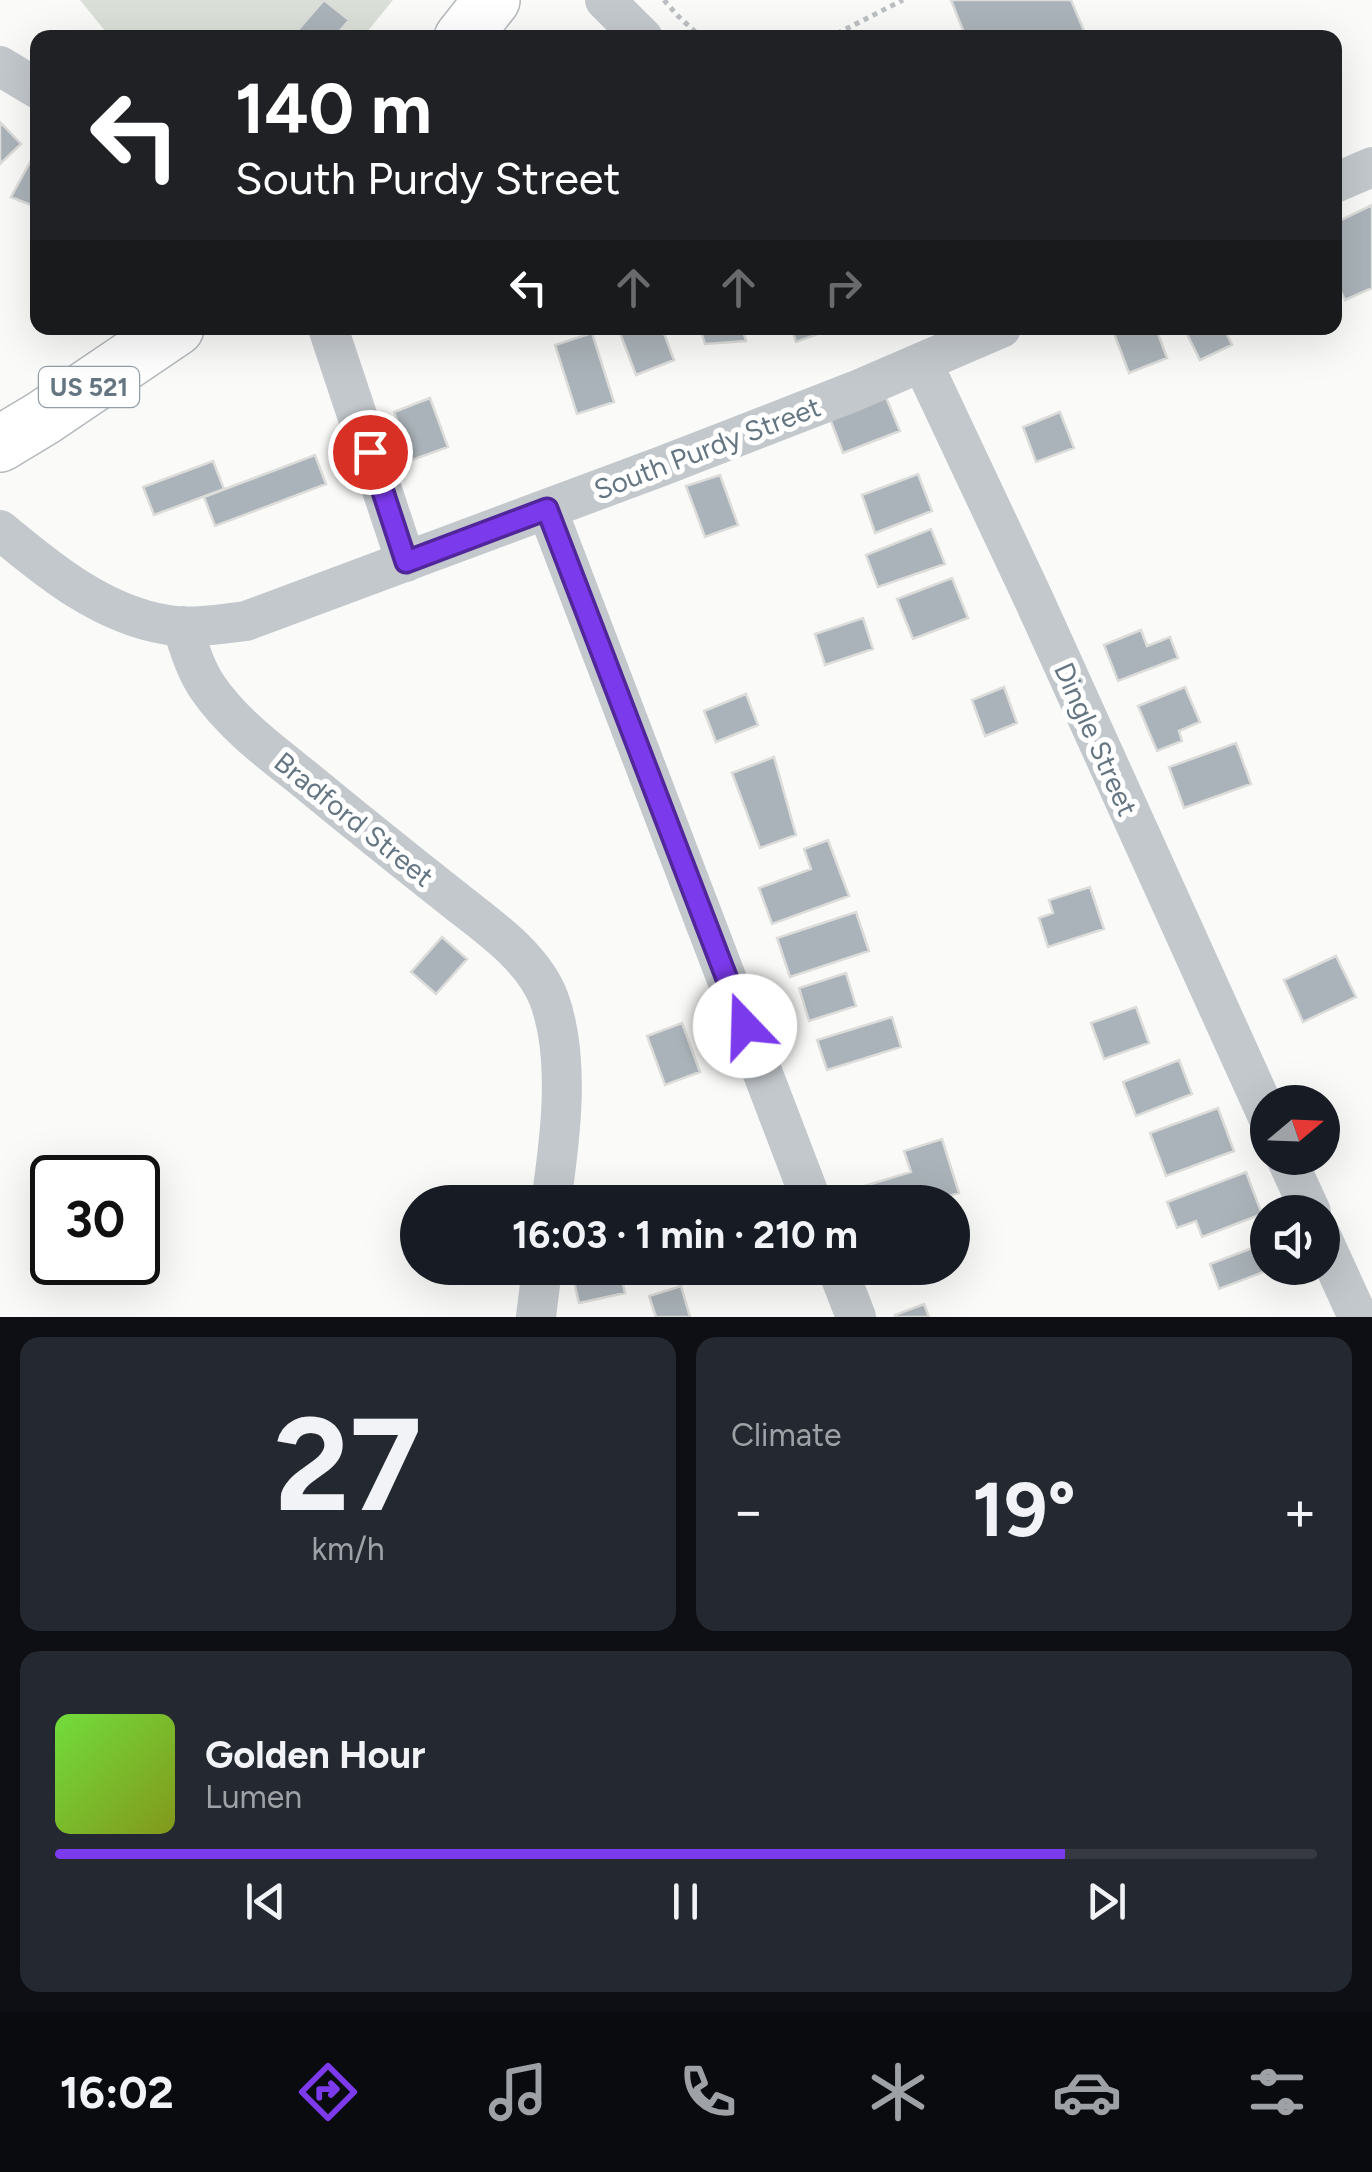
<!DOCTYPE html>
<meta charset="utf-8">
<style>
body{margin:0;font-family:Figtree,sans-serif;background:#242831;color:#f1f3f6;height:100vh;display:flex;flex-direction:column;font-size:38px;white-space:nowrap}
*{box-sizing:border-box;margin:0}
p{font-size:32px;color:#9ea1a6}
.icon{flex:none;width:55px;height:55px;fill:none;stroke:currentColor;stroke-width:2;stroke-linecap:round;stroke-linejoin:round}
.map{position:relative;height:1317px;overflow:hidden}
.side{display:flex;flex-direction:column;gap:20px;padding:20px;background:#0d0f14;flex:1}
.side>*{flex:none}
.top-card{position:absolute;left:30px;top:30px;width:1312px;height:305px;border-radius:20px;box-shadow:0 10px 40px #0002;background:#202124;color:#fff;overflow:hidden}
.needle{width:65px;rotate:71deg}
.fabs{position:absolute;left:1250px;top:1085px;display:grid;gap:20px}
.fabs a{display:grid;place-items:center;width:90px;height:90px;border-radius:50%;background:#171b24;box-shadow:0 10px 40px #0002;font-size:50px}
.speed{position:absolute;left:30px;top:1155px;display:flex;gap:20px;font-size:50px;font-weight:700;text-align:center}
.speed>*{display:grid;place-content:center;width:130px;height:130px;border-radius:50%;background:#171b24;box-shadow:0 10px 40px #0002;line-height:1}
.speed .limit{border:5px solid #111;border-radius:15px;background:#fff;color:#111}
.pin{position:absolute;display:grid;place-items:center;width:85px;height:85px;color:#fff;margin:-42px;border:5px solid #fff;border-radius:50%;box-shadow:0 2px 10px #0007}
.me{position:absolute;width:110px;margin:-55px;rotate:339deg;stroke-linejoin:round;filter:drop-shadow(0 0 8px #0008)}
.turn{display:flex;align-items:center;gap:35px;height:210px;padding:0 40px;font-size:45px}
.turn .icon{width:130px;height:130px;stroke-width:2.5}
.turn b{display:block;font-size:70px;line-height:85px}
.lanes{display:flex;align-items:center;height:95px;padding:0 40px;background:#0003;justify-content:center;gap:50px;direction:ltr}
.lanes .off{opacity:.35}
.big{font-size:75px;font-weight:700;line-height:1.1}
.side .card{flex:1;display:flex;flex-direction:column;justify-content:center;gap:15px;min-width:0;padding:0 35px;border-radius:20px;background:#242831}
.side .dial{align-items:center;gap:0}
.dial b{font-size:130px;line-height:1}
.song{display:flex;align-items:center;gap:30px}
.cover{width:120px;height:120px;border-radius:15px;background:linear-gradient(135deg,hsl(100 70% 55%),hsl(70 70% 35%))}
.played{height:10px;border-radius:5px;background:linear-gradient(90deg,#7c3aed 80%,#363941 80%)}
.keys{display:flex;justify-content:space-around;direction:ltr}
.heat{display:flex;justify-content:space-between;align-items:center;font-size:55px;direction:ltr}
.side .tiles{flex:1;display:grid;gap:20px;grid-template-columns:1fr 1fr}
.card:last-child{grid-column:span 2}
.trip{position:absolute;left:400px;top:1185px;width:570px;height:100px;border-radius:50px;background:#171b24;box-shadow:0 10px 40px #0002;font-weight:700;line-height:100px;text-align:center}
.tabs{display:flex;height:160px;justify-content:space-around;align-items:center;background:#090b0e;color:#9ea1a6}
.tabs .icon{width:70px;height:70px}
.tabs .current{color:#7c3aed}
.tabs b{font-size:45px;color:#f1f3f6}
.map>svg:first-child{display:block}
</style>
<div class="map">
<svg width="1372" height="1317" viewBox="0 0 1372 1317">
<rect width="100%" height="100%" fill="#fafaf8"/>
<!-- green -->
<path fill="#dadfd7" d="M80,0H393L362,38L110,37Z"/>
<!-- building -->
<path fill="#aab3b9" stroke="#dcdcda" stroke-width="2.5" d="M324,0L349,20L334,38H291Z
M951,0H1071L1087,38H966Z
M0,122L21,144L0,164Z
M34,155L38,157V208L11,197Z
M1372,205V288L1345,300L1335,280V223Z
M618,328H662L674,360L636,375Z
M700,328H742L746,341L705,344Z
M791,328H834L796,342Z
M1112,328H1156L1167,358L1129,373Z
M1184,328H1224L1232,345L1200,360Z
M592,333L614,402L577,414L555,345Z
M885,395L900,431L843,453L829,416Z
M430,398L448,447L412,460L394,412Z
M1060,412L1074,448L1036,462L1023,427Z
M315,455L326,484L215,526L204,497Z
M213,461L224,489L154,515L143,487Z
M918,474L932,511L875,533L862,495Z
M720,475L738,525L705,537L686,486Z
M931,529L945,564L878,587L866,555Z
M952,578L968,618L913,639L897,599Z
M863,618L873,649L825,665L815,634Z
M1141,630L1147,646L1170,637L1178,658L1118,681L1104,645Z
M1004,687L1017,723L985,736L972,700Z
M1185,687L1200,722L1179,731L1182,741L1157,751L1138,706Z
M746,694L758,725L716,742L704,711Z
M1236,743L1251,784L1184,808L1169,767Z
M774,757L796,835L760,848L732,773Z
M828,840L849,896L772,924L759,888L811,869L804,849Z
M1090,887L1104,929L1048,947L1039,918L1053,913L1049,900Z
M856,912L869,951L790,977L777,938Z
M442,937L467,959L436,994L411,972Z
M1336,956L1356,997L1303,1022L1284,980Z
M846,973L856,1006L809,1021L799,988Z
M1136,1007L1149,1043L1104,1059L1091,1023Z
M892,1017L901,1047L827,1070L817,1040Z
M682,1023L700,1072L665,1085L647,1036Z
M1179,1060L1192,1094L1136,1116L1123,1082Z
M1218,1108L1234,1151L1166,1176L1150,1133Z
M942,1139L959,1193L930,1202H866L861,1187L911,1172L904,1151Z
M1246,1172L1262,1214L1202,1237L1196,1221L1177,1228L1167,1202Z
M1268,1242V1268H1274L1219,1289L1210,1264Z
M595,1268H619L625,1293L579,1303L572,1273Z
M681,1286L690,1317H656L649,1296Z
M924,1304L929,1317H895V1315Z"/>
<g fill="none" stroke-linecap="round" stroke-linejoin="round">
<!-- highway casing -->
<g stroke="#b4b9bd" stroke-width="58">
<path id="highway" d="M462,38L492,0
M0,444L43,418L176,328"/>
</g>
<!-- path -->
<path stroke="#bbbfc2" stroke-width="5" stroke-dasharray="5 5" stroke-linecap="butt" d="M664,0L678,16L702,38
M828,38L903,0"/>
<!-- minor -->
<path stroke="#c3c8cc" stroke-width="40" d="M605,0L643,38
M0,66L38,89
M1335,183L1372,167
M328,328L406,562
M922,362L1034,600L1268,1117
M547,509L812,1202
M0,530C49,571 103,615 168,625C194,629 220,624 246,621L662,466L855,391L1001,328
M182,626C189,647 195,669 208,688C232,723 269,751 302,777C353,819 404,860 456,901C490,928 533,957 549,999C571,1059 560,1141 551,1202
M1286,1158L1311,1212
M1322,1238L1358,1317
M837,1268L856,1317
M536,1317L542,1268"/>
<!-- highway -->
<use href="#highway" stroke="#fff" stroke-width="55"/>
</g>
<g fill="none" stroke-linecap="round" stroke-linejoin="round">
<!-- route casing -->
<g stroke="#51269a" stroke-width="25">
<path id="route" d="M370,452L406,562L547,509L745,1026"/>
</g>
<!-- route -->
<use href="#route" stroke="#7c3aed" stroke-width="18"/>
</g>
<g text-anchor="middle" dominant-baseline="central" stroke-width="10" stroke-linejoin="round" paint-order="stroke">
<!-- shield labels -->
<rect fill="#fff" stroke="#939fa8" stroke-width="2.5" x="39" y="367" width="100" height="40" rx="8"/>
<g font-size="25" font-weight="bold" fill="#657683">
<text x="89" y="387">US 521</text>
</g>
<!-- street labels -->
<g font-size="28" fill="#657683" stroke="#fff">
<text transform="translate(707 448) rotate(-21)">South Purdy Street</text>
<text transform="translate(1096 739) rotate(66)">Dingle Street</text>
<text transform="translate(354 819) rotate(39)">Bradford Street</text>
</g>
</g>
</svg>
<div class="fabs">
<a><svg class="needle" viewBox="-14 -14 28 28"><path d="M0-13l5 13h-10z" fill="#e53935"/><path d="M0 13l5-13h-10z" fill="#9ea1a6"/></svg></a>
<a><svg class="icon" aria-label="sound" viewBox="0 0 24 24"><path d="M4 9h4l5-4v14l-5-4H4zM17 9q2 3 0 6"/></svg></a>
</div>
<div class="speed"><div class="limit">30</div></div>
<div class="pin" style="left:370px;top:452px;background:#d93025"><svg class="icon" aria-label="arrive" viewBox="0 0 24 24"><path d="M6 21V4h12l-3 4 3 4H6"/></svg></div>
<svg class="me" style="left:745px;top:1026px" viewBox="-20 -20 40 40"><circle r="19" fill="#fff"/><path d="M0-13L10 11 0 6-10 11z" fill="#7c3aed"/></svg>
<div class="trip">16:03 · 1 min · 210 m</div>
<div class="top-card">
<div class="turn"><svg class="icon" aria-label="left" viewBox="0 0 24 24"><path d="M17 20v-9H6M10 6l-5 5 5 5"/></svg><div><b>140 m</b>South Purdy Street</div></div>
<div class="lanes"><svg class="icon" aria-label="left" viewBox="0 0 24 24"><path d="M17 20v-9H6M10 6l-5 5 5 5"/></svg><svg class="icon off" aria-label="ahead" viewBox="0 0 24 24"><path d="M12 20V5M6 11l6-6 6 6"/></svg><svg class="icon off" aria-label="ahead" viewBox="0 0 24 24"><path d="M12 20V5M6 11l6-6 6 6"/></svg><svg class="icon off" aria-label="right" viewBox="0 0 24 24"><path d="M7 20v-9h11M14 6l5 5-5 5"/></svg></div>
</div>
</div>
<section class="side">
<div class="tiles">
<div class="card dial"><b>27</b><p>km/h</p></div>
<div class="card"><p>Climate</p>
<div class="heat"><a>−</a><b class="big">19°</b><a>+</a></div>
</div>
<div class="card">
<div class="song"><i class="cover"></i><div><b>Golden Hour</b><p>Lumen</p></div></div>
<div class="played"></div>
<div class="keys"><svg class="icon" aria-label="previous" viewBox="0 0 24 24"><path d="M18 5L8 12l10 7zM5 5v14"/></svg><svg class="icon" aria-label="pause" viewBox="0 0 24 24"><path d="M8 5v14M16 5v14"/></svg><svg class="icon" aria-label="next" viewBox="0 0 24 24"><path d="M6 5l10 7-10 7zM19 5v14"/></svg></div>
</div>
</div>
</section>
<nav class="tabs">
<b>16:02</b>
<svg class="icon current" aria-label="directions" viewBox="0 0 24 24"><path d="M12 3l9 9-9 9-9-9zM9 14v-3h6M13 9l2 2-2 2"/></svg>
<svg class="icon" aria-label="music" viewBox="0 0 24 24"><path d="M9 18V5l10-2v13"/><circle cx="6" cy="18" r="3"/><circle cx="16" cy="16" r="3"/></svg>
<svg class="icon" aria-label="phone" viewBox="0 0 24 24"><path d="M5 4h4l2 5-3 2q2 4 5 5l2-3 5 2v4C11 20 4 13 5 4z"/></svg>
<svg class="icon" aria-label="climate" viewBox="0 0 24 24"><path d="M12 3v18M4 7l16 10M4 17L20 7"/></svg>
<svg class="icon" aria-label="car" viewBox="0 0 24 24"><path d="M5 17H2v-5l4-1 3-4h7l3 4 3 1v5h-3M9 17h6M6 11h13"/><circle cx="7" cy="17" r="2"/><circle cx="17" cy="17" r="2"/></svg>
<svg class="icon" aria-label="filters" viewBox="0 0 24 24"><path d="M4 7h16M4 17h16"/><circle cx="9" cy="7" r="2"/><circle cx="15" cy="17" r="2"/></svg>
</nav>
